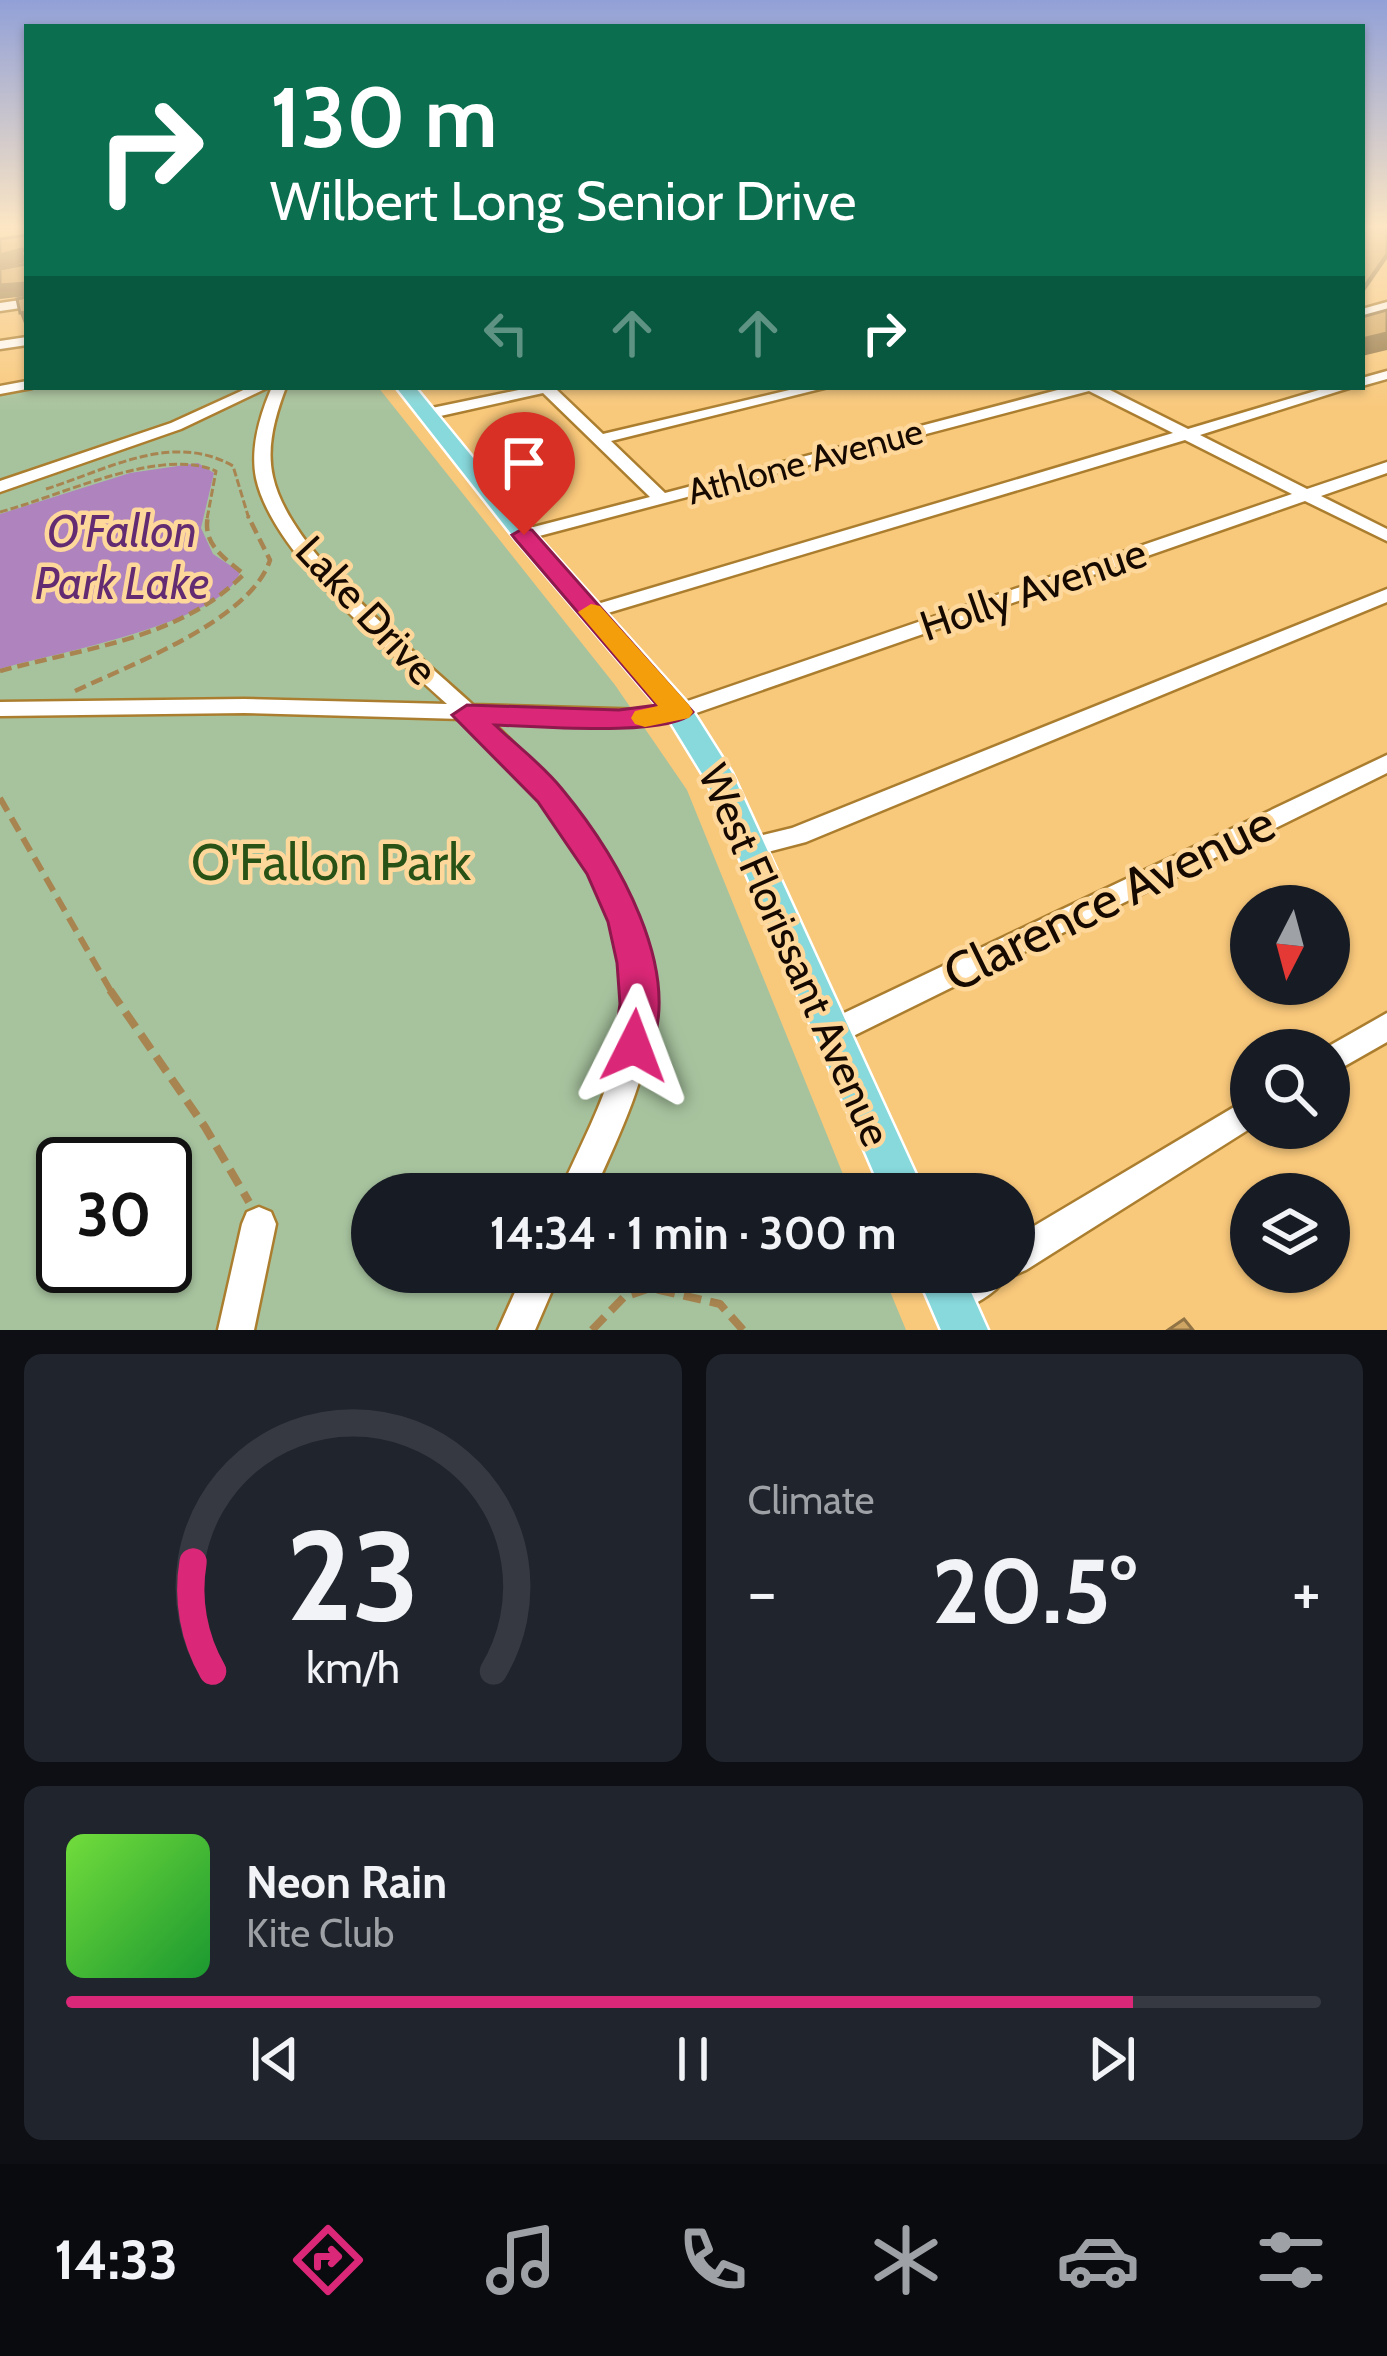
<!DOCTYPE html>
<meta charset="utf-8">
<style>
body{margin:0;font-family:Cabin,sans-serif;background:#20242c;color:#f1f3f6;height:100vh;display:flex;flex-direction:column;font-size:45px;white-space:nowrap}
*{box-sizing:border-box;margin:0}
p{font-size:39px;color:#9ea1a6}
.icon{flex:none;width:66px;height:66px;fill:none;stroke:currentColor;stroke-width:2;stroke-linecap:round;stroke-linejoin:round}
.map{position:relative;height:1330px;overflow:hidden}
.sheet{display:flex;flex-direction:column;gap:24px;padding:24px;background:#0d0f14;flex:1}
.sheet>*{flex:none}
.hud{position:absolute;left:24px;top:24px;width:1341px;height:366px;border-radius:0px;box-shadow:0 3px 9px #0004;background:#0b6e4f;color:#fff;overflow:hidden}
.needle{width:78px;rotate:186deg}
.tools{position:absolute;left:1230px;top:885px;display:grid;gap:24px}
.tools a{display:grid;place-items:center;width:120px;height:120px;border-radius:50%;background:#171b24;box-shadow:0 3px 9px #0004;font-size:60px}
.speed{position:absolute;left:36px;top:1137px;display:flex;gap:24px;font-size:60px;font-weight:700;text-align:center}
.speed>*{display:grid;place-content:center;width:156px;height:156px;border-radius:50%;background:#171b24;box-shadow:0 3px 9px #0004;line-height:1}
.speed .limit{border:6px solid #111;border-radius:18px;background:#fff;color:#111}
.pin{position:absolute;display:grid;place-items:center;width:102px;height:102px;color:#fff;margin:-123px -51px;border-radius:50% 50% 50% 0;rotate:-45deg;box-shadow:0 0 12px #0007}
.pin .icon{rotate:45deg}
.me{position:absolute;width:132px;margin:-66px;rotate:3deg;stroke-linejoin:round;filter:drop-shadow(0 0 9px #0008)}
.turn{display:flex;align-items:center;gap:42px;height:252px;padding:0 48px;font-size:54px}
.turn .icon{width:156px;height:156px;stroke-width:2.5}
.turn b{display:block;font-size:84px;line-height:102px}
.lanes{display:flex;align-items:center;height:114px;padding:0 48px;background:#0003;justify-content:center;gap:60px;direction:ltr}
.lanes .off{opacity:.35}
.big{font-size:90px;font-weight:700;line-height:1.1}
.sheet .tile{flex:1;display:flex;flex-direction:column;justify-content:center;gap:18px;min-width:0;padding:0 42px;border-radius:18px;background:#20242c}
.sheet .dial{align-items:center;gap:0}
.dial svg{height:312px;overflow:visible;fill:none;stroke:#363941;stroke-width:7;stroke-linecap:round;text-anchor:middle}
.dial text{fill:#f1f3f6;stroke:none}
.song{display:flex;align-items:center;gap:36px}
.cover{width:144px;height:144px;border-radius:18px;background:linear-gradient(135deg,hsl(100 70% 55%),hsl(130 70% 35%))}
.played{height:12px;border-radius:6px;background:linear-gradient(90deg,#db2777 85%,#363941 85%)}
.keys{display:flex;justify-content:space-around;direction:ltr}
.heat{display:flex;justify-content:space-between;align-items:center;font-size:66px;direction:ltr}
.sheet .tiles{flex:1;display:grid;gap:24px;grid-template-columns:1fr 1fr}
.tile:last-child{grid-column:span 2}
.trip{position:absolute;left:351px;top:1173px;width:684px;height:120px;border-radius:60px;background:#171b24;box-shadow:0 3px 9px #0004;font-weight:700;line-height:120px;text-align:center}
.tabs{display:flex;height:192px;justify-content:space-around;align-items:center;background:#090b0e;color:#9ea1a6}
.tabs .icon{width:84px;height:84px}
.tabs .on{color:#db2777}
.tabs b{font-size:54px;color:#f1f3f6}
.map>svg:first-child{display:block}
</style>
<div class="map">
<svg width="1387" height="1330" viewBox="0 0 1387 1330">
<rect width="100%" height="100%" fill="#f8c87b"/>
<!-- green -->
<path fill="#a7c39e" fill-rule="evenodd" d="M37,387H378L615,685L687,790L851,1194H372V1272H882L906,1330H0V394ZM63,1164H165V1266H63Z"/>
<!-- water -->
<path fill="#af83bd" d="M198,463L214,473L201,528L213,554L240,572C225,623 50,654 0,669V514L130,473Z"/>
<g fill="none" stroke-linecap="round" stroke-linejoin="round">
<!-- minor casing -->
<g stroke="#ab7e2f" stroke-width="5">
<path id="minor" d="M27,299V307L0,311V303Z
M1387,302V310L1362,317V309Z
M27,337V345L0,349V341Z
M1387,371V379L1362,386V378Z
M27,381V387L32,388L0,394V386Z
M250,387H269L181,429L0,492V481L171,423Z
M272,387H286C275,416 266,447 273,477C290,554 416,652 473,705L650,710L676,705L1292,494L1185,440L591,618L581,612L584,608L1173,433L1089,391L524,540L518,539L515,535L518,531L650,497L543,393L427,419L419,414L427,409L533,387H560L557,390L603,434L802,387H828L611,441L665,493L1069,387H1104L1188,429L1329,387H1352L1200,435L1307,489L1387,462V473L1321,496L1387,529V541L1305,501L679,719L650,724L490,720C573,799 666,904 651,1028C644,1087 616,1141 593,1194H559C579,1148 603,1105 616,1056C651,920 554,807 462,719L244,713L0,716V702L244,699L447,704C390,651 272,554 256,478C250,447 260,415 272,387Z
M1387,589V602L806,842L752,856L743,854L739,847L743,840L792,828Z
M1387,755V773L841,1042L831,1046L821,1042L816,1033L821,1024Z
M1387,1013V1042L1329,1075V1050H1322Z
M1251,1097V1128L1026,1270L1014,1275L1008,1273C1000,1293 970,1307 950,1315L937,1310L932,1297C946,1264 984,1272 1014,1272V1238Z
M259,1207L271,1212L276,1224L254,1330H218L242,1224L247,1212Z
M524,1272H560L535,1330H498Z"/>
</g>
<!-- major casing -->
<g stroke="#fff" stroke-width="5">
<path id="major" d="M396,387H415L532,530L689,705L732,773L925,1194H883L706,780L668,718L516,540Z
M916,1272H962L988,1330H941Z"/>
</g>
<!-- path-far3 -->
<path stroke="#a88550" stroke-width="3" stroke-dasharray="8 3" stroke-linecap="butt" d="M46,489C107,470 172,431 233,466L249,519
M0,512C58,497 160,446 216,471L207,519"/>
<!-- path-far2 -->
<path stroke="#a88550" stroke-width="4.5" stroke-dasharray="12 6" stroke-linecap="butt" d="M0,671C84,648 181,639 244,574C224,558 202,544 208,516
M75,691C130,665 251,620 270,560L248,516"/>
<!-- path-far1 -->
<path stroke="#a88550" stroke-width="6" stroke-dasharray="15 8" stroke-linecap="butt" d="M0,798L112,993"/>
<!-- path -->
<path stroke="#a88550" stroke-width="8" stroke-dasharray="18 9" stroke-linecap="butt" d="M110,990L205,1127L249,1202
M592,1330L624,1297L650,1288L720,1304L743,1330"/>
<!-- minor -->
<use href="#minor" fill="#fff" fill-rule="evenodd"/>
<!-- major -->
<use href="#major" fill="#88d9dc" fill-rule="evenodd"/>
</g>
<!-- shaded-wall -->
<path fill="#917445" d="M22,249L26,262L0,269V255Z
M1387,254V259L1362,295V285Z
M25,283L27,296L0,299V285Z
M27,312V326H25L20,313Z
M1387,333V350L1362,356V339Z"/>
<!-- building -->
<path fill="#cfa563" stroke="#917445" stroke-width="3" d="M1365,226H1387V254L1366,284L1362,285V230Z
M27,235V254L22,249L0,255V239Z
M27,255V312L20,313L17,299L26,297L25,283L0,285V269L26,264Z
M1387,310V333L1362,339V317Z
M1184,1319L1193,1330H1168Z"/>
<!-- sky -->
<linearGradient id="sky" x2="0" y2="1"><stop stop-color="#91a0d7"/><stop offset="0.55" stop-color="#fce6c4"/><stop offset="1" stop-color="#fce6c4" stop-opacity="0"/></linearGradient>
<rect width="1387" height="412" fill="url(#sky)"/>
<!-- route -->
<path fill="#db2777" stroke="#8e194d" stroke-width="3" d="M524,528L532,530L693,712C671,738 532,726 495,725C517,746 543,765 562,789C615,853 688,973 647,1058L634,1063L620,1058L614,1046L620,1004L617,963L608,922L587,874L538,802L452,715L467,705L619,710L657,705L516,540L512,535Z"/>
<!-- slow -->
<path fill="#f59e0b" d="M591,604L600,606L689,705L693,712L689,718L645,727L635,724L631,718L635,711L658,706L578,612Z"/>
<g text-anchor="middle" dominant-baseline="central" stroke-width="9" stroke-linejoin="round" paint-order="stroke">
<!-- far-street labels -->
<g font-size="36" fill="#160900" stroke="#fed79b">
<text transform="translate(805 461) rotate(-15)">Athlone Avenue</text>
</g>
<!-- street labels -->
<g font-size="42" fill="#160900" stroke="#fed79b">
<text transform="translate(1033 589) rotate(-19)">Holly Avenue</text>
<text transform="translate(367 610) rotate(47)">Lake Drive</text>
<text transform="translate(795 955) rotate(66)">West Florissant Avenue</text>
</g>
<!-- water labels -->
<g font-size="45" font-style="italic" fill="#622b72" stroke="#fed79b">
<text x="122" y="531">O'Fallon<tspan x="122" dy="52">Park Lake</tspan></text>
</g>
<!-- near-park labels -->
<g font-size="51" fill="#285216" stroke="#fed79b">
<text x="331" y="862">O'Fallon Park</text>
</g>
<!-- near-street labels -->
<g font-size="51" fill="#160900" stroke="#fed79b">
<text transform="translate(1109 898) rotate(-26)">Clarence Avenue</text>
</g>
</g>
</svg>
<div class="tools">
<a><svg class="needle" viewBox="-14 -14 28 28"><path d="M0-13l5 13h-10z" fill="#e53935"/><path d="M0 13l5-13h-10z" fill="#9ea1a6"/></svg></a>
<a><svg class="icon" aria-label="search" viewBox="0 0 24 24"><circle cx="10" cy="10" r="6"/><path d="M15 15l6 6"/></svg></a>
<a><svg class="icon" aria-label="layers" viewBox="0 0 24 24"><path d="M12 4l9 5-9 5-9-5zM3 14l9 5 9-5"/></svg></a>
</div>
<div class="speed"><div class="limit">30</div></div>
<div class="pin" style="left:524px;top:535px;background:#d93025"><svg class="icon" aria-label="arrive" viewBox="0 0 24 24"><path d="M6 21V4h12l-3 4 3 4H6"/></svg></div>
<svg class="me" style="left:634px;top:1046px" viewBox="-20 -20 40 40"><path d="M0-17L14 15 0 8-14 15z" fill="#db2777" stroke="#fff" stroke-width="4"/></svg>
<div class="trip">14:34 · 1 min · 300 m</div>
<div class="hud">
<div class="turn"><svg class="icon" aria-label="right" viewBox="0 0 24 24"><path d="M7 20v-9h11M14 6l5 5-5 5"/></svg><div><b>130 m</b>Wilbert Long Senior Drive</div></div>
<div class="lanes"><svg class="icon off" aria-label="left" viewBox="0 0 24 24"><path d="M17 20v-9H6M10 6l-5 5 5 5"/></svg><svg class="icon off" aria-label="ahead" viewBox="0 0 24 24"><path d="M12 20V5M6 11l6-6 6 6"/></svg><svg class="icon off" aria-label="ahead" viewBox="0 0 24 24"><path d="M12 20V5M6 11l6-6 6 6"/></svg><svg class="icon" aria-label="right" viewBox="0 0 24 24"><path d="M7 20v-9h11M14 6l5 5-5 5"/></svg></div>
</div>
</div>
<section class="sheet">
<div class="tiles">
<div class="tile dial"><svg viewBox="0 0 100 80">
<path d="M14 69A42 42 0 1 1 86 69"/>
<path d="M14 69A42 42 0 0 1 9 41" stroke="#db2777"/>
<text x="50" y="56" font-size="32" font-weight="700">23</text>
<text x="50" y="72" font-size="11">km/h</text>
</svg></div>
<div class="tile"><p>Climate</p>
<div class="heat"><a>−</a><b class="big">20.5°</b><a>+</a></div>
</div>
<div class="tile">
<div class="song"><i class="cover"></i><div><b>Neon Rain</b><p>Kite Club</p></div></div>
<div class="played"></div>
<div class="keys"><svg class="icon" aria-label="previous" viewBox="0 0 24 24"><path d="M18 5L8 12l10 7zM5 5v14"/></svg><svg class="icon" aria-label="pause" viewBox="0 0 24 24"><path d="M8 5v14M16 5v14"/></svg><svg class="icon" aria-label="next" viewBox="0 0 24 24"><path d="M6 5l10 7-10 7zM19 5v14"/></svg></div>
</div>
</div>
</section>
<nav class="tabs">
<b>14:33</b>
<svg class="icon on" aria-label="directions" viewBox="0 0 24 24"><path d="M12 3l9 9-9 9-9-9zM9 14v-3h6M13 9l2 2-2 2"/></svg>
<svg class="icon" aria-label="music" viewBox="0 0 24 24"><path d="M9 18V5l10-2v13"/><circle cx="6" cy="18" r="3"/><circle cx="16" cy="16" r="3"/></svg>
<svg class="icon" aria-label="phone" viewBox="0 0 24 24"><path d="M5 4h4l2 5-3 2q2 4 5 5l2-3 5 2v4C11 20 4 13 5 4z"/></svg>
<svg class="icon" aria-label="climate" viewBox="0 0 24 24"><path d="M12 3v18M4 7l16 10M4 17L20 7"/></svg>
<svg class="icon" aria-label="car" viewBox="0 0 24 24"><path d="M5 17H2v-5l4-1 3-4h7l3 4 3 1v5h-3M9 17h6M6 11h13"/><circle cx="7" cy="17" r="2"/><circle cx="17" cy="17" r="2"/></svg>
<svg class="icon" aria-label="filters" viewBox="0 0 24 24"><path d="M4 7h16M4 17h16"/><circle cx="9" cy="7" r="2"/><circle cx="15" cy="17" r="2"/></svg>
</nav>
